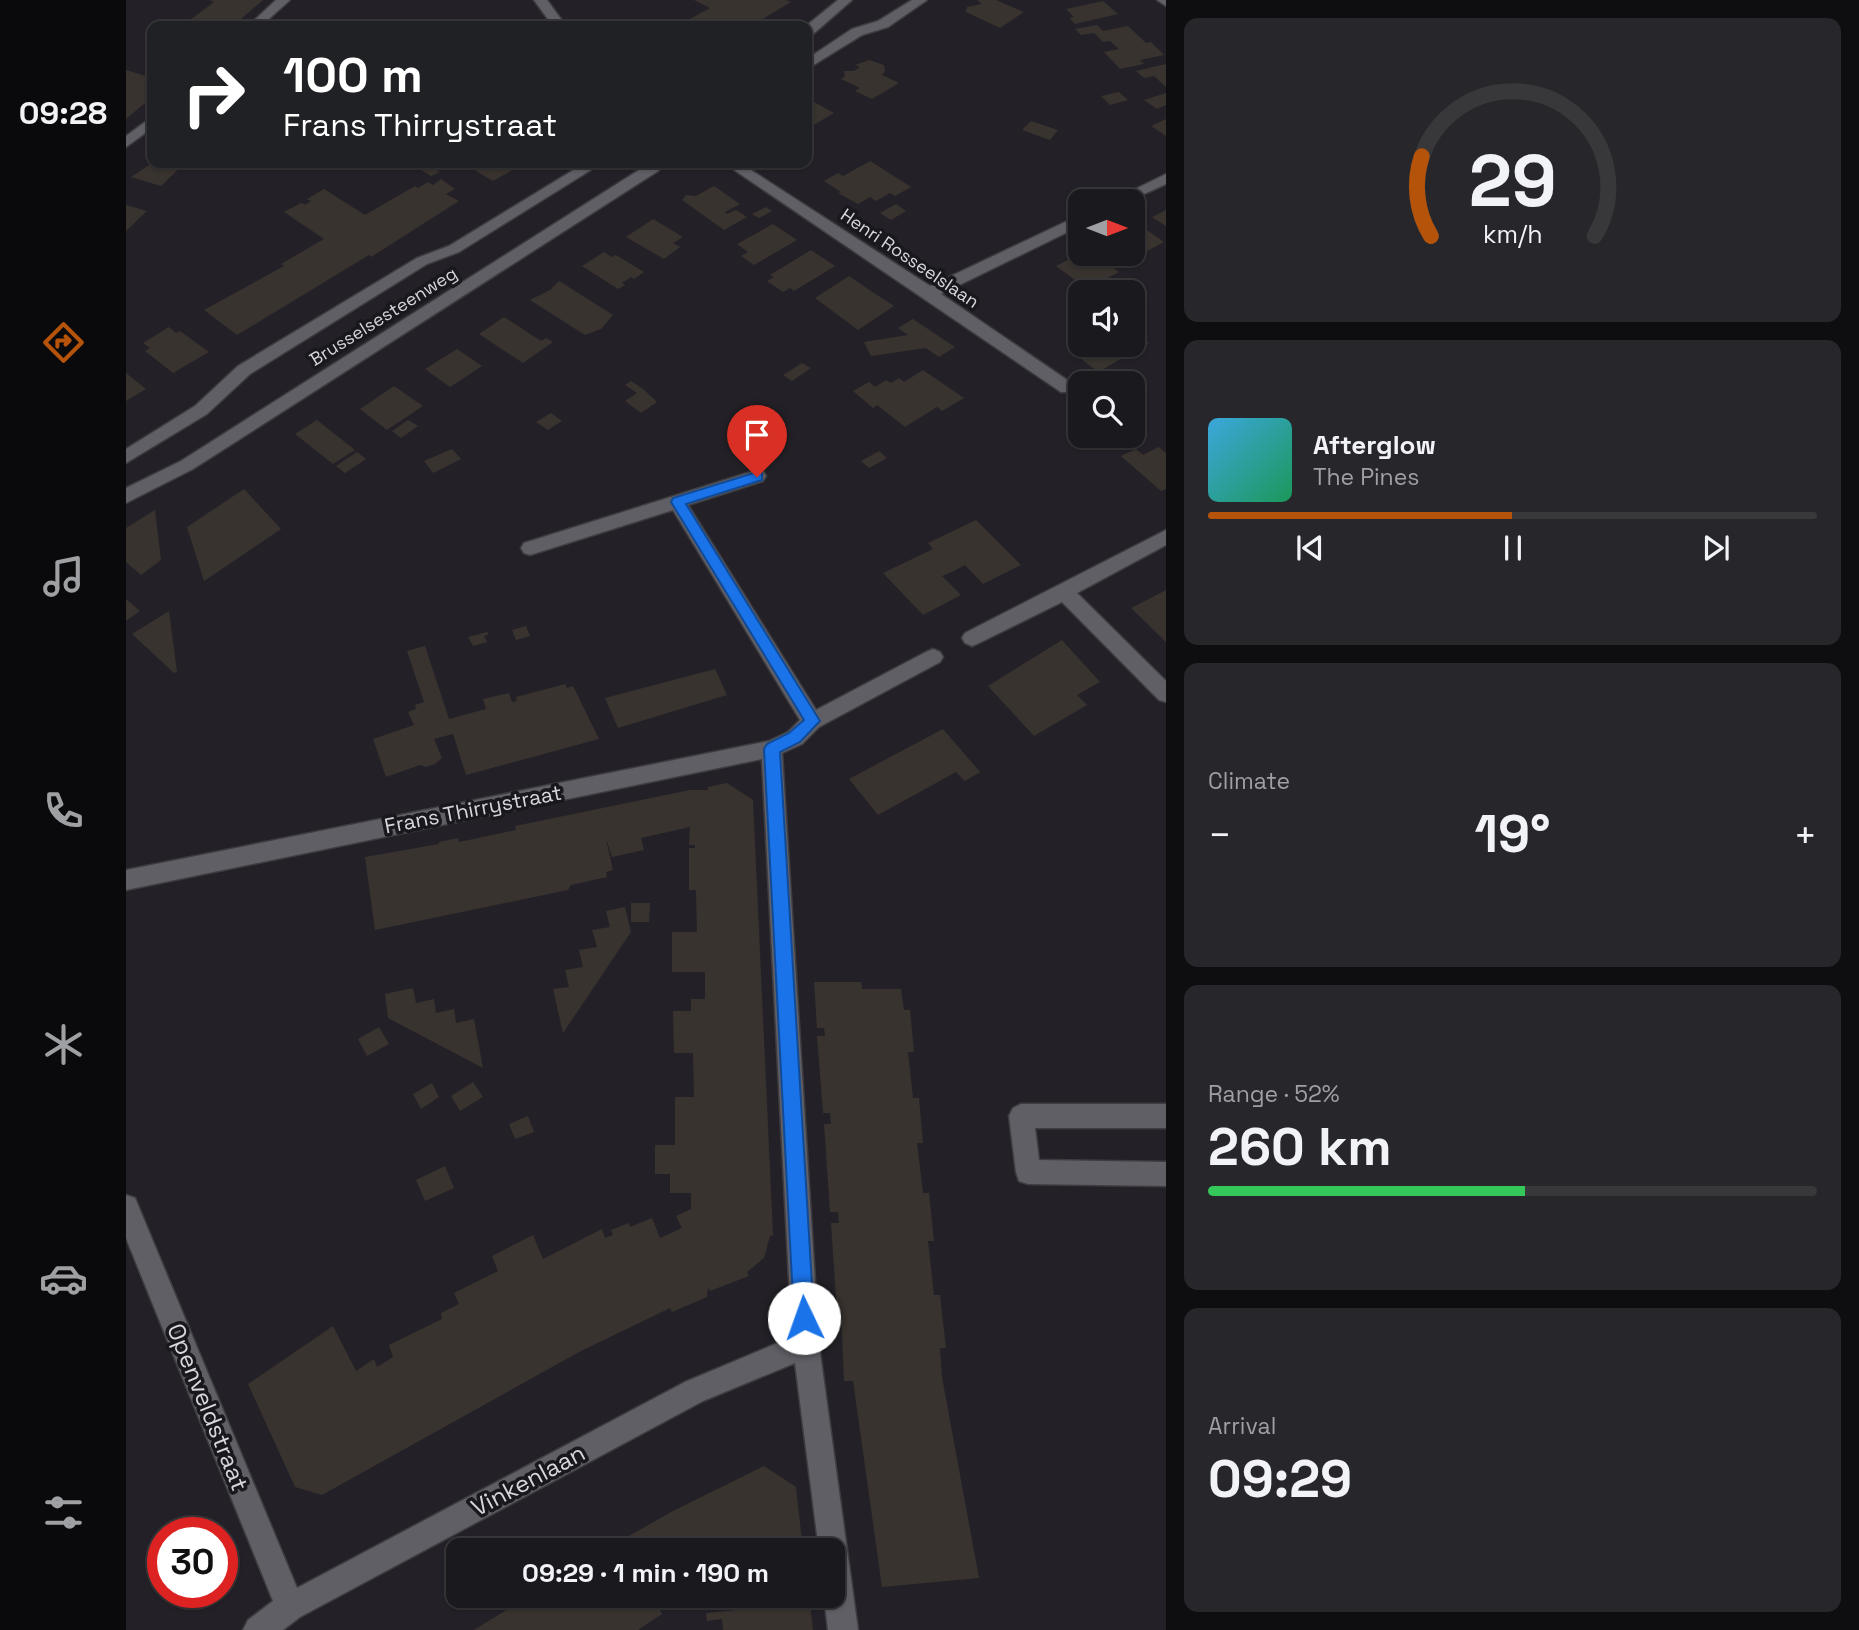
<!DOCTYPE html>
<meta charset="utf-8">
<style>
body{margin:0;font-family:"Space Grotesk",sans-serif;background:#27262a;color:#f1f3f6;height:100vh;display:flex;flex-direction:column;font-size:26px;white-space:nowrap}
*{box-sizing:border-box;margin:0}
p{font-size:23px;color:#9fa0a4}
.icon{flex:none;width:38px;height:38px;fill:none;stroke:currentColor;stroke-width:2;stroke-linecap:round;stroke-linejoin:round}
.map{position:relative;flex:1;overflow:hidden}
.details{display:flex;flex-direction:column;gap:18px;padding:18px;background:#0e0e10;width:693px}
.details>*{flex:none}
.top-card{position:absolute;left:21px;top:21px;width:665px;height:147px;border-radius:14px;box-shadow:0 2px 5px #0004,0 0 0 2px #38383b;background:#202124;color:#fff;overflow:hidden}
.needle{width:46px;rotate:90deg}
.buttons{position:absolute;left:942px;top:189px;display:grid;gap:14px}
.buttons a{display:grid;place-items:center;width:77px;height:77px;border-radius:14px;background:#1a191d;box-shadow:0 2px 5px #0004,0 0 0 2px #38383b;font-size:35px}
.speed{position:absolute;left:21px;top:1517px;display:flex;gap:14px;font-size:35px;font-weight:700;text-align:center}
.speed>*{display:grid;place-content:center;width:91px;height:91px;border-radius:50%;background:#1a191d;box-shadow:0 2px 5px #0004,0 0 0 2px #38383b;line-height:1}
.speed .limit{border:10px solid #d22;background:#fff;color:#111}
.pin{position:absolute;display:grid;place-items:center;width:60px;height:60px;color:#fff;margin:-72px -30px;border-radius:50% 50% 50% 0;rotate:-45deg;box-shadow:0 0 7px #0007}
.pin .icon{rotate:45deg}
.me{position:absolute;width:77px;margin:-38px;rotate:357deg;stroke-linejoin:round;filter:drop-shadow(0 0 5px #0008)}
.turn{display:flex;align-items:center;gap:24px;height:147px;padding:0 21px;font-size:32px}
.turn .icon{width:91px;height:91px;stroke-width:2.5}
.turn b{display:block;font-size:49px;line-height:60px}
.big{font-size:52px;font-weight:700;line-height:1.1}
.details .card{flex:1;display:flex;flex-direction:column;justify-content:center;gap:10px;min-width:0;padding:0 24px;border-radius:14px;background:#27262a}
.details .dial{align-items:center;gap:0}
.dial svg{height:182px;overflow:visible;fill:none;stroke:#38383b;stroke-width:7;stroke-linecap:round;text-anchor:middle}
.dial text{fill:#f1f3f6;stroke:none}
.song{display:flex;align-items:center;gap:21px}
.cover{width:84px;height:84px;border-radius:10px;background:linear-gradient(135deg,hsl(200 70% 55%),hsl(150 70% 35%))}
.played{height:7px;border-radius:4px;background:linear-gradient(90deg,#b45309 50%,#38383b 50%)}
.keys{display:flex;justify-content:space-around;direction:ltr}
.heat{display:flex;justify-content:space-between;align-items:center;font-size:38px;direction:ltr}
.charge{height:10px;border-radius:5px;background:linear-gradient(90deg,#34c759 52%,#38383b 0)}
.trip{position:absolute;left:320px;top:1538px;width:399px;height:70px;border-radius:14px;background:#1a191d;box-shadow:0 2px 5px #0004,0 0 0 2px #38383b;font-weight:700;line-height:70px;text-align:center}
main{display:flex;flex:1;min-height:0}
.tab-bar{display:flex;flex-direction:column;width:126px;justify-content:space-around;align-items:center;background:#0a0a0c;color:#9fa0a4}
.tab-bar .icon{width:49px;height:49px}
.tab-bar .selected{color:#b45309}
.tab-bar b{font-size:32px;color:#f1f3f6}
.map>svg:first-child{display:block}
</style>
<main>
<nav class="tab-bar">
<b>09:28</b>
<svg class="icon selected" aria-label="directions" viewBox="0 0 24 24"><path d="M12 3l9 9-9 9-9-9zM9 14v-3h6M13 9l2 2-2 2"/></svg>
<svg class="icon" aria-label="music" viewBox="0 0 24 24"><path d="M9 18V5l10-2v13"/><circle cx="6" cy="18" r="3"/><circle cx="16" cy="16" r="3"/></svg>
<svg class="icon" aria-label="phone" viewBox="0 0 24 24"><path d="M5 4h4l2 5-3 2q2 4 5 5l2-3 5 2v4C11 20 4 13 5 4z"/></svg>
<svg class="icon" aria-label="climate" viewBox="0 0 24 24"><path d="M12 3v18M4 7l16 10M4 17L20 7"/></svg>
<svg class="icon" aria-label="car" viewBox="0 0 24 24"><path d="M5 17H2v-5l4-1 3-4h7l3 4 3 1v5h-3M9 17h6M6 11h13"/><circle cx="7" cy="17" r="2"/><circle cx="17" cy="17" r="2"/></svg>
<svg class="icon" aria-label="filters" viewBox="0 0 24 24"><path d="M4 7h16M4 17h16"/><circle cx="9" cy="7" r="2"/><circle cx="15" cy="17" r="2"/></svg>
</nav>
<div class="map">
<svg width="1040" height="1630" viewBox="0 0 1040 1630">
<rect width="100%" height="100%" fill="#232127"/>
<!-- building -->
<path fill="#39332f" d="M84,0H137L107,26H56L88,2Z
M568,0H660L665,2L625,26H551L584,8Z
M851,0H870L898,12L874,28L840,12L841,7L856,4Z
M977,1L992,14L949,24L943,18L948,17L940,9Z
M971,25L977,31L1002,26L1020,43L1025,42L1038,55L1014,60L1018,64L994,69L978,52L993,49L984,41L977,42L968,33L955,35L949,29Z
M743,60L758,65L759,71L756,75L773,83L746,99L729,91L734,88L715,79L719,76L718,71H728L734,67L729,65Z
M1040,64V87L1028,76L1018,78L1010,71Z
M0,70L26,78V97L0,119Z
M993,92L1002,100L984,105L975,96Z
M1040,93V105L1031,109L1018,100Z
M681,101L688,102L708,113L681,129Z
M1040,119V136L1025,126Z
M905,121L932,130L924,140L896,130Z
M744,161L785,187L769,196L764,193L750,201L744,197L732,204L712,193L715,192L698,181L712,173L717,176Z
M26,163H59L35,186L5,177Z
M299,163L314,172L305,176L292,168Z
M336,163H389L394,166L367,181Z
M315,179L329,189L320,194L333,201L245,257L243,255L111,335L78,310L158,266L155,264L198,239L158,212L175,203L179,205L185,201L181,199L198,189L239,215L289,186L292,188L302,182L307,185Z
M588,186L614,204L599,212L601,214L610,210L621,217L598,230L556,200L560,195L570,196Z
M770,204L780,211L765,220L754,213Z
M0,205L21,211L0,231Z
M640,207L646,211L633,218L626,214Z
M1040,210V226L1026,217Z
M527,219L557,237L547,243L554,247L538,259L500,237Z
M647,224L671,240L628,265L615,256L622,252L611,244Z
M1012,224L1038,242L1008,258L1003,254H1006V227Z
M685,250L709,266L668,291L664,288L657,292L641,281L648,277L644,275Z
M478,252L486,257L490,255L518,272L508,279L505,277L496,283L499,285L492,289L456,266Z
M954,254H968L993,272L961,289L930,266Z
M723,276L745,291L768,306L732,330L689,298Z
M433,281L487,315L475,329L459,335L404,300L424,290Z
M378,317L415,341L420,338L427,342L397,363L353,334Z
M787,319L829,347L813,357L800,348L745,356L738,342L782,335L772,328Z
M43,327L50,333L54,331L83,352L47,373L19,351L24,348L17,343Z
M1006,330L1023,343L972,372L950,355L968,345H1006Z
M331,349L356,366L324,387L299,369Z
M676,363L685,368L666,381L657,375Z
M797,370L838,398L816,411L811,407L779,427L751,405L747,408L727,391L743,382L749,387L760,380L765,383L773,378L778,382Z
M0,373L20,389L0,401Z
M505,381L517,389L531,402L515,413L499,401L511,393L499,385Z
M268,386L297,406L261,430L234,409Z
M425,413L436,421L422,430L410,422Z
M191,420L229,450L207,464L169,434Z
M282,420L292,426L275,438L266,431Z
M1033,447L1040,453V489L1035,491L995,456L1010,449L1017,455Z
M326,449L335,459L307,473L298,461Z
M753,451L761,458L743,468L735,461Z
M231,452L240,459L219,473L210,466Z
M118,489L155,529L78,581L61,527Z
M29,510L35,560L15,575L0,562V528Z
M850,520L895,565L857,584L839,565L828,571L816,576L835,595L797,615L757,573L807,549L802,543Z
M1040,590V642L1005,608Z
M0,599L14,611L0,621Z
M43,611L51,672L48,673L6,634Z
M400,626L404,636L390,640L386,630Z
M361,632L363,634L358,636L361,642L347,646L342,637Z
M936,640L974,682L951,695L961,705L908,736L862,686Z
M299,646L323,719L360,709L357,699L383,693L386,702L391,701L390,697L439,684L441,688L447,686L473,739L340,775L327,734L308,739L316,758L309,764L300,767L294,765L260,777L247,739L288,725L282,712L290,709L289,705L298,702L281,651Z
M589,669L601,695L492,728L479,698Z
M817,729L854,772L839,781L830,772L752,815L723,779Z
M601,783L627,800L647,1235L644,1236L638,1258L621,1272L623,1276L584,1291L582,1287L581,1297L546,1312L544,1308L540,1310L453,1352L196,1495L169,1487L122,1384L207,1326L230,1371L248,1359L251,1367L267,1357L263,1345L316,1319L315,1313L333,1304L328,1293L372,1271L366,1256L407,1235L417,1259L476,1229L479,1238L487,1235L485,1230L503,1223L504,1227L526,1218L534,1238L556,1228L550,1216L565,1209V1193H544V1174H529V1145H549V1097H568L567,1053H548L547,1011H565V999H579V972H546V932H571L570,890H563V848H569V845H563L564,827L515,838L518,850L486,857L479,835L487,870L480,872L481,877L445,885L442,890L249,930L239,857L313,844V842L332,838L333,842L390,830L389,826L564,790H582V787Z
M505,903H524L523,922H505Z
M499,907L505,932L437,1033L427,989L443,987L439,970L457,967L453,950L471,947L466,930L484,927L480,911Z
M688,982H735L736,989H775L778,1010H784L788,1052H782L787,1098H793L797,1143H791L797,1193H803L808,1241H802L808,1295H814L820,1348H814L816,1377L853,1578L756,1587L727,1381H718L715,1313H711L705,1223H713L712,1212H704L698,1124H705L704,1113H697L691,1036H699L698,1028H691Z
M287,988L290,1003L308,999L310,1013L328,1009L330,1023L348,1019L357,1068L262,1018L259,994Z
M253,1027L263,1044L241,1056L232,1039Z
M347,1082L357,1097L334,1111L325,1096Z
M306,1083L313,1097L295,1109L287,1094Z
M402,1116L408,1132L389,1139L383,1124Z
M319,1166L328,1188L299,1201L290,1180Z
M638,1466L670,1487L677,1550H478L547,1511Z
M403,1596H552L533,1607L536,1614L512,1630H348Z
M620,1596H683L687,1630H597L596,1619L581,1621L580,1613L621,1609Z"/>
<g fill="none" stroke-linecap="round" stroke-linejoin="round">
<!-- minor casing -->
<g stroke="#3d3c40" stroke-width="3">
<path id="minor" d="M150,0H164L135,26H122Z
M408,0H421L440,26H427Z
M712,0H726L686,35L681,36L680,26Z
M786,0H801L762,27L736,35L681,69V59L726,29L752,21Z
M1031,0H1040V6Z
M26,117V128L0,147V136Z
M459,163H476L333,252L301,264L124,374L81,414L0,463V449L69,406L112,366L291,258L323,246Z
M524,163H538L532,171L67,469L0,503V488L55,461Z
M598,163H614L804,286L954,215V226L815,294L947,384L949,388L947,392H935Z
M1040,174V184L1003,201H985Z
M631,470L637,471L640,476L637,481L562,505L690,710L800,652L807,649L814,652L817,657L814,662L693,727L676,744L656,753L693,1345L732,1630H702L698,1596H707V1550H693L669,1363L577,1401L174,1617L157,1630H117L122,1620L147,1601L0,1238V1195L9,1198L171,1588L559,1382L666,1337L636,759L0,890V870L643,741L662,732L674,720L547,510L404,555L398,553L395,548L398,543Z
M1040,530V545L951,593L1040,681V702L1033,700L936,602L853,643L846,646L839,643L836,638L839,633Z
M895,1104H1040V1128H909L913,1160L1040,1162V1186L902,1184L893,1181L890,1172L883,1116L887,1108Z"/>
</g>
<!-- minor -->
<use href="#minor" fill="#605f65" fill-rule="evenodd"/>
</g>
<!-- route -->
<path fill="#1a73e8" stroke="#114b97" stroke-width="2" d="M631,472L636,473V480L560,504L694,721L674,742L654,752L688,1318L685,1325L678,1328L671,1325L668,1318L638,749L641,744L663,733L678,720L545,502L547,498Z"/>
<g text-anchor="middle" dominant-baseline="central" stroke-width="7" stroke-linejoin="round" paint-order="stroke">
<!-- far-street labels -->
<g font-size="18" fill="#d7d6da" stroke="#19181d">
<text transform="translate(784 258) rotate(34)">Henri Rosseelslaan</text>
<text transform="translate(257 316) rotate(-32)">Brusselsesteenweg</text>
</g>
<!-- street labels -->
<g font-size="21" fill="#d7d6da" stroke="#19181d">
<text transform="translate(347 809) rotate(-11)">Frans Thirrystraat</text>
</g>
<!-- near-street labels -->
<g font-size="24" fill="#d7d6da" stroke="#19181d">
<text transform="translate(82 1407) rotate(68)">Openveldstraat</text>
<text transform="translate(402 1480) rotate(-28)">Vinkenlaan</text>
</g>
</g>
</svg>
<div class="buttons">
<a><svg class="needle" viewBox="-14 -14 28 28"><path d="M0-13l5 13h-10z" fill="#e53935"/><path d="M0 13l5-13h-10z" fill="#9fa0a4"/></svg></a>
<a><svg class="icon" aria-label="sound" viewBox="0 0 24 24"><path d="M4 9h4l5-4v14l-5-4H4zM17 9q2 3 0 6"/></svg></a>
<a><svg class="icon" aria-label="search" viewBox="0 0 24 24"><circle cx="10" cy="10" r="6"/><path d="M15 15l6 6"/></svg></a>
</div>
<div class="speed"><div class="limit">30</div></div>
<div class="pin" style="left:631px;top:477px;background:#d93025"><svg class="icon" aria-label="arrive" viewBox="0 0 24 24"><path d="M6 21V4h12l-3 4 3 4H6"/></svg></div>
<svg class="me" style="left:678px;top:1318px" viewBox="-20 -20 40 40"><circle r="19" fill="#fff"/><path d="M0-13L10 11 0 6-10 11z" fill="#1a73e8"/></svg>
<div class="trip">09:29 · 1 min · 190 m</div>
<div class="top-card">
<div class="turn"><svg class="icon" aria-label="right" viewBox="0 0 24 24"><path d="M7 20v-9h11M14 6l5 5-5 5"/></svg><div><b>100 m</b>Frans Thirrystraat</div></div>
</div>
</div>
<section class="details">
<div class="card dial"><svg viewBox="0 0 100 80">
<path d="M14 69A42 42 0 1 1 86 69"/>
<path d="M14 69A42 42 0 0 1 10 34" stroke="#b45309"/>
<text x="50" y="56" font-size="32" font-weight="700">29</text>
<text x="50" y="72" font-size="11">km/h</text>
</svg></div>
<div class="card">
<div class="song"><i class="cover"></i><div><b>Afterglow</b><p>The Pines</p></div></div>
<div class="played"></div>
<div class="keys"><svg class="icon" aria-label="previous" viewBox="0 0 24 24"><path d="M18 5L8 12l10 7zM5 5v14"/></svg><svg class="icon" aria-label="pause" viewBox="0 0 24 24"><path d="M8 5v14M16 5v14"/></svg><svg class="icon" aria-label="next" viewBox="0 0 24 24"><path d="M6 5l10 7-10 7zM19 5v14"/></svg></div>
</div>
<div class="card"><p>Climate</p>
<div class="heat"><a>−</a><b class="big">19°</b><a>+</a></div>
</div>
<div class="card"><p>Range · 52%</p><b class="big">260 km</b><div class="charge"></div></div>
<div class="card"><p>Arrival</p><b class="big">09:29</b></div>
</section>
</main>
